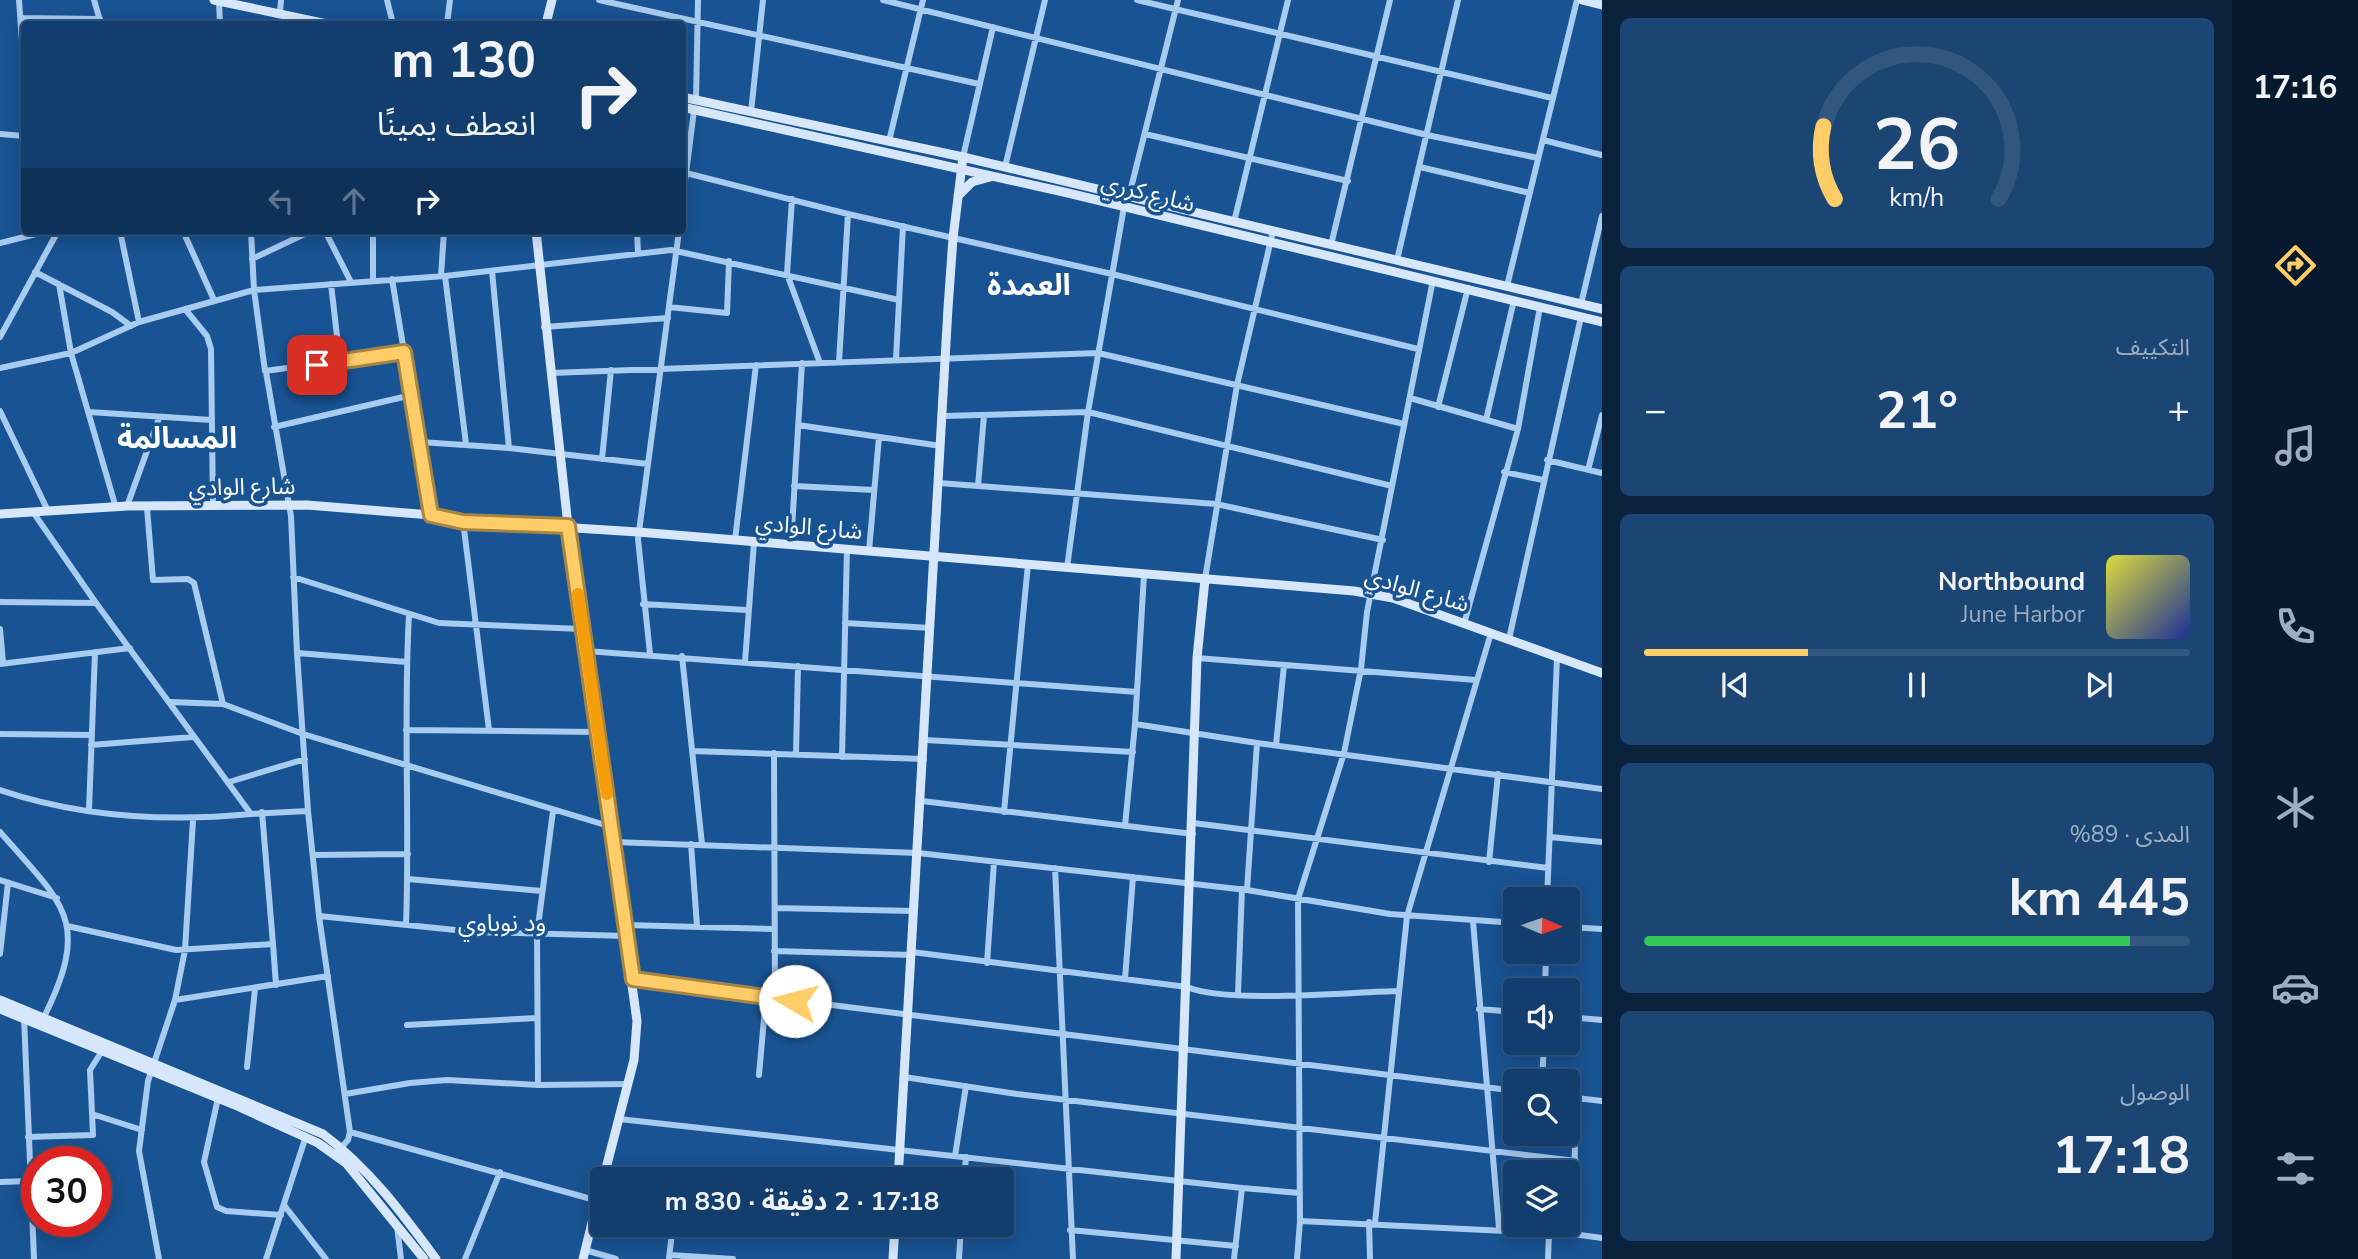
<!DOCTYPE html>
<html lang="ar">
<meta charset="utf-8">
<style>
body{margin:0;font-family:"Nunito Sans","Noto Sans Arabic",sans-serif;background:#1b4573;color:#f1f3f6;direction:rtl;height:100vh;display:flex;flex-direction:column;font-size:26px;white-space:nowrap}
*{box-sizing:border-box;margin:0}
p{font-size:23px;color:#9caec2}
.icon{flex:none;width:38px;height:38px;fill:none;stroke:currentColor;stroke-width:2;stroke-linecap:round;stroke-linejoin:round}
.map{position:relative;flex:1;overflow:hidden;direction:ltr}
.drawer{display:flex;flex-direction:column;gap:18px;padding:18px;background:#0a223c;width:630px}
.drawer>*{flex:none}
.top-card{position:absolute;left:21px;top:21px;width:665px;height:214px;border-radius:7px;box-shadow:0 4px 18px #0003,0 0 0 2px #315781;direction:rtl;background:#123e6e;color:#f1f3f6;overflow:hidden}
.needle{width:46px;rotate:92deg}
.buttons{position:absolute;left:1503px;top:887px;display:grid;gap:14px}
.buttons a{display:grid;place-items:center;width:77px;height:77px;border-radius:7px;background:#123e6e;box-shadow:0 4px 18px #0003,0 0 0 2px #315781;font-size:35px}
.speed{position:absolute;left:21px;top:1146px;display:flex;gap:14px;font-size:35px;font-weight:700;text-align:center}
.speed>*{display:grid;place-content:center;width:91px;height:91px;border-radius:50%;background:#123e6e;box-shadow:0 4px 18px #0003,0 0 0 2px #315781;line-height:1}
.speed .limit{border:10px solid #d22;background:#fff;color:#111}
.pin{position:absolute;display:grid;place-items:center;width:60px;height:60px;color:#fff;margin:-30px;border-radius:14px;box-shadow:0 4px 10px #0006}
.me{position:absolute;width:77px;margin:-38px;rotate:278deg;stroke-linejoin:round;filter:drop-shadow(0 0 5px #0008)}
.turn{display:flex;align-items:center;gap:24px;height:147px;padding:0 35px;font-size:32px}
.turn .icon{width:91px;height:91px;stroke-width:2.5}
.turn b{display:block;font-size:49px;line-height:60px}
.lanes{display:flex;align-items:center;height:66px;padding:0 35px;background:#0003;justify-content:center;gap:35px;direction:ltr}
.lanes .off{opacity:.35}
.big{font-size:52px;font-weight:700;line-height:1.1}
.drawer .tile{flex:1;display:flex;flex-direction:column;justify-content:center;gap:10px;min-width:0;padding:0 24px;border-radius:10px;background:#1b4573}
.drawer .dial{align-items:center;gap:0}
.dial svg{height:182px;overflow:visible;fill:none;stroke:#315781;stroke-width:7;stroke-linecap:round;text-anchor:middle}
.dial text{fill:#f1f3f6;stroke:none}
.song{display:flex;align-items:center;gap:21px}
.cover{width:84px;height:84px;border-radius:10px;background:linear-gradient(135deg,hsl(60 70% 55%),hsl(230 70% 35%))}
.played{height:7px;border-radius:4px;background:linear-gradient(90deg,#ffcd67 30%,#315781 30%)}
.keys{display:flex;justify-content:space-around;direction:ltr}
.heat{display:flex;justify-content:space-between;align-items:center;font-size:38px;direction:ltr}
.charge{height:10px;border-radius:5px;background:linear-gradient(90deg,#34c759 89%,#315781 0)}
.trip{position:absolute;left:590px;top:1167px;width:424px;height:70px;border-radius:7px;background:#123e6e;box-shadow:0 4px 18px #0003,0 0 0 2px #315781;font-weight:700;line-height:70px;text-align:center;direction:rtl}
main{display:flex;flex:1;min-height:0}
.tabs{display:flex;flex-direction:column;width:126px;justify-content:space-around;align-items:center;background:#07192c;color:#9caec2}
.tabs .icon{width:49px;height:49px}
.tabs .current{color:#ffcd67}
.tabs b{font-size:32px;color:#f1f3f6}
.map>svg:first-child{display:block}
</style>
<main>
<nav class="tabs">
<b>17:16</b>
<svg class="icon current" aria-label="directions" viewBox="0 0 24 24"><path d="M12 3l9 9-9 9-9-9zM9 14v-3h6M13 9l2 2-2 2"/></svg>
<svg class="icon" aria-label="music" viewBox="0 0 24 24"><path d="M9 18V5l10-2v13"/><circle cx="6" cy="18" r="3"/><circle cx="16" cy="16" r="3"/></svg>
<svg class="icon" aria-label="phone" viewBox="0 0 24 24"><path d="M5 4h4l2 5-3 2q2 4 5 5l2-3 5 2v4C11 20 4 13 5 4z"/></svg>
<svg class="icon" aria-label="climate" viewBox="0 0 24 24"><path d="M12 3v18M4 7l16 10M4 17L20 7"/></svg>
<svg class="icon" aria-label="car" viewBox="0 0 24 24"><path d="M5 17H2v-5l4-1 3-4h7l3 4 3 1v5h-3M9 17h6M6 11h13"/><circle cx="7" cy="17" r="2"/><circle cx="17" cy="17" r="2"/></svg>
<svg class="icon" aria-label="filters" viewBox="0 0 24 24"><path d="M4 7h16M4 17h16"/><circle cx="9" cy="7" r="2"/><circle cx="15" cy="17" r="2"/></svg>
</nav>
<section class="drawer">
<div class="tile dial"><svg viewBox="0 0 100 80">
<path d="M14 69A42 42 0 1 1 86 69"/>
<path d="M14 69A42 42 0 0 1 9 37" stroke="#ffcd67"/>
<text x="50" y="56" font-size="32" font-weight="700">26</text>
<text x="50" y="72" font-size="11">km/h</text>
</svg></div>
<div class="tile"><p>التكييف</p>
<div class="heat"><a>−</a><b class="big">21°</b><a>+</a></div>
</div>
<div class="tile">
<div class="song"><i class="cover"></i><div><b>Northbound</b><p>June Harbor</p></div></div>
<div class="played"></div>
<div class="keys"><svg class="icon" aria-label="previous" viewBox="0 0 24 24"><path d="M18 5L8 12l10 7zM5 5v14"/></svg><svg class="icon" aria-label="pause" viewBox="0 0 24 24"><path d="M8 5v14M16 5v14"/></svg><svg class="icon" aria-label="next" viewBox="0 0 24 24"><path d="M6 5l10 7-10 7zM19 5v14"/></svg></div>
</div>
<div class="tile"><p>المدى · 89%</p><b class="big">445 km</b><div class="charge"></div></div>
<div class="tile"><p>الوصول</p><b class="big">17:18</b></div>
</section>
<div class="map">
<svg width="1602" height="1259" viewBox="0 0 1602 1259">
<rect width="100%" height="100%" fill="#185393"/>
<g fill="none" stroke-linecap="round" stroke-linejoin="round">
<!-- street -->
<path stroke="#a8cbf0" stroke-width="6" d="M19,0L24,69
M94,0L101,24
M387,0L393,24
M599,0L979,84
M883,0L1427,135L1538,158
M1137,0L1552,98
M219,1L220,24
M280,13L281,0
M21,18L100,19
M447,24L450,0
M696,100L698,0
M751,112L763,0
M0,134L24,136
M1145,134L1348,181
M1543,140L1602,155
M889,141L923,0
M963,157L993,27
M1005,167L1045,0
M1420,167L1530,193
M682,172L848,214L1112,274L1418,349
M1129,196L1178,0
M792,199L787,274L820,363
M682,205L694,110
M1234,222L1288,0
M120,231L139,322
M183,231L214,300
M251,231L254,290L265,371L404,352
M325,231L351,282
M637,231L638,253
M0,243L48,231
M1331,245L1390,0
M252,259L311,231
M1397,260L1458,0
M492,271L509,448
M35,272L112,312L131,326
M441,276L444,231
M445,276L466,444
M392,279L431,515
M373,280V231
M59,284L71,353L116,508
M331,284L340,362
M1507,286L1577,0
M1581,304L1602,216
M669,307L727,313L729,261
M185,309L207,336L211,349L213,507
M544,327L668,318
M0,337L58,231
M896,359L903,226
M839,362L848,214
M0,368L71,353L139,322L254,290L445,276L671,250L899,300
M266,372L291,516L297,653L308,811L319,916L350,1132L348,1140L338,1151
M550,373L1098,353L1404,424
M1410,398L1518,429L1464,624
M1438,407L1468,288
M0,411L48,511
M89,412L211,420
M943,416L1088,412L1392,486
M1486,420L1514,300
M798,425L941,446
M274,427L412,395
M1518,429L1540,307
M420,442L509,448L648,464
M602,459L611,370
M1547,460L1602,473
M1588,470L1602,415
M1504,472L1543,480
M939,483L1216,504L1383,540
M794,486L874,490
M978,486L984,415
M127,506L159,418
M147,508L153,580L188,579L194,583L223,704L303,734L612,827
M33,512L96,603L251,814L308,811
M463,521L489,730
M735,540L756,365
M791,545L802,363
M869,551L879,437
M1067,568L1088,412L1124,207
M1144,575L1135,724L1257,743L1602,789
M293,577L439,623L582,629
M1205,579L1237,385L1273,231
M0,602L96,603
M643,604L747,610
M845,623L931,628
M0,629L3,663
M1509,639L1581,317
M586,651L1137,692
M297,653L407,662
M650,654L638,539L679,231
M682,656L702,844
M1197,658L1476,680
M745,662L754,542
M0,664L130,648
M171,702L223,704
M406,730L598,732
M0,734L92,735
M925,740L1133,752
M91,745L193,737
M1276,745L1284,665
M693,751L924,759
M774,753L775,998
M796,754L798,666
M842,757L847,549
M229,782L305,759
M0,790C80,817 167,822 251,814
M922,801L1193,834
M89,810L95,652
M1004,812L1028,564
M1193,823L1548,868
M1125,826L1135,724
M0,832C63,904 92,920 44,1017
M1550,837L1602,842
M614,842L918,853L1247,890L1390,914L1516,923
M691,844L697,926
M313,855L408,854
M1489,862L1498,774
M1055,868L1073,1259
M408,879L542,891
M0,880L57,898
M1247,890L1257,743
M1547,900L1557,657
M775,908L914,911
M319,916L475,932L627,936
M1473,921L1499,1228
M406,925C410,821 403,718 409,615
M626,925L774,929
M67,926L176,950L273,944L262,812
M1568,927L1602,929
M273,944L276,985
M774,951L912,955
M912,952L1187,987C1229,1004 1348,992 1399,991
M0,954L8,883
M987,963L994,862
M1125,979L1133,877
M633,980L1516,1091
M1545,990L1546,952
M1238,994L1242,889
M175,1000L328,976
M1479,1009L1516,1012
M24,1017L34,1259
M1568,1017L1602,1020
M407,1025L537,1018
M247,1067L255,989
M759,1075L766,996
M904,1077L1017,1094L1576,1161
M1542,1082L1544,1043
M538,1085L537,934L553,811
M345,1094L410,1083L447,1080L538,1085L629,1084
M1568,1097L1602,1101
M218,1098L204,1162L217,1207L226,1211L281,1215
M92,1114L142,1130
M619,1119L1242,1188L1234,1259
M350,1132L602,1202
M28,1137L93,1135L90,1070L102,1051
M955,1156L966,1086
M964,1180L966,1157
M0,1182L30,1181
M1242,1188L1300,1193
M284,1205L326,1259
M1300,1221L1549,1233L1548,1259
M1369,1222L1370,1259
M1375,1223L1407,916L1491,633
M397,1226L401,1259
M1070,1230L1236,1246
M1549,1233L1573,1234L1576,1098
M1573,1234L1602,1238
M585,1250L616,1259
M670,1255L733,1259
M669,1258L673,1225
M159,1259L139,1151L148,1081L175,1000L185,950L193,820
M266,1259L306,1136
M465,1259L500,1172
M959,1259L961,1225
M1297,1259L1300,1221L1298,899L1344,753L1361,669L1367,612L1433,280"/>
<!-- secondary -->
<path stroke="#d6e7fb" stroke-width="9" d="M214,0L327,24
M1582,0L1602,5
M546,24L552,0
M682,97L963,157L1602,309
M682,107L1068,193L1602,322
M958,196L972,182L990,177
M536,231L568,526L637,1021L634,1060L603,1180
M0,514L127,506L307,505L431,515L463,521L638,532L1354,591L1393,598L1602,673
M0,1000L323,1134C369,1168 402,1213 436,1259
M0,1009L235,1105L318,1143L346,1163L424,1259
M898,1180L948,308L953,238L963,157
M583,1259L602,1182
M893,1259L895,1225
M1176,1259L1197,658L1205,579"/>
</g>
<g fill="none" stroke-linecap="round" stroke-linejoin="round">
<!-- route casing -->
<g stroke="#a68543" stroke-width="18">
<path id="route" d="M317,365L404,352L431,515L463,522L568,526L633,979L795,1001"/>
</g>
<!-- route -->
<use href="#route" stroke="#ffcd67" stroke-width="12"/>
<!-- slow -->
<path stroke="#f59e0b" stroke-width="12" d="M578,594L607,794"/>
</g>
<g text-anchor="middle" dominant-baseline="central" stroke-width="7" stroke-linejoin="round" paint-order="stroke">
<!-- street labels -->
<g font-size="23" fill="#fff" stroke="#185393">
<text transform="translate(1148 193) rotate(14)">شارع كرري</text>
<text transform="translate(242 487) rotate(-1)">شارع الوادي</text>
<text transform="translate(809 527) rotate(5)">شارع الوادي</text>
<text transform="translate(1417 590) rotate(16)">شارع الوادي</text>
</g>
<!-- neighbourhood labels -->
<g font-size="24" fill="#fff" stroke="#185393">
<text x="502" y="923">ود نوباوي</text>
</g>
<!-- district labels -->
<g font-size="30" font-weight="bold" fill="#fff" stroke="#185393">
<text x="1029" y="285">العمدة</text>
<text x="177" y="438">المسالمة</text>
</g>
</g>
</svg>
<div class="buttons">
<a><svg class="needle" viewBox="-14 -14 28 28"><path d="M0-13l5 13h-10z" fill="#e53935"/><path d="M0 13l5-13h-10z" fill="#9caec2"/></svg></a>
<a><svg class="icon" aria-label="sound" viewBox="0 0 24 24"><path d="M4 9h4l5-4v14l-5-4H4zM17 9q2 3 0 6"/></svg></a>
<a><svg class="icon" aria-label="search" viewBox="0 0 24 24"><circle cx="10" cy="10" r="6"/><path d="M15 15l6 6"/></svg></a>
<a><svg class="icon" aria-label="layers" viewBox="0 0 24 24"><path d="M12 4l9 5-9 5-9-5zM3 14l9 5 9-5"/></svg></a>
</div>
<div class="speed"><div class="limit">30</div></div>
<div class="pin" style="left:317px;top:365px;background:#d93025"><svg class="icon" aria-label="arrive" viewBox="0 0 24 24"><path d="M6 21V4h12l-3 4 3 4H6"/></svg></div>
<svg class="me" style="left:795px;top:1001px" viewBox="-20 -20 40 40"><circle r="19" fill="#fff"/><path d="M0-13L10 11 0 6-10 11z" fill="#ffcd67"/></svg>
<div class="trip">17:18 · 2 دقيقة · 830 m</div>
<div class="top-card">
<div class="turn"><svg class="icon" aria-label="right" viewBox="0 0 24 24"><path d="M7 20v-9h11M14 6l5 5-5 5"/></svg><div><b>130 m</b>انعطف يمينًا</div></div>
<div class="lanes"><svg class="icon off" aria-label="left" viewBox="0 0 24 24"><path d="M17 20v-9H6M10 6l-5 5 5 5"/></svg><svg class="icon off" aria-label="ahead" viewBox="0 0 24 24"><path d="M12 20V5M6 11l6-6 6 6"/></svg><svg class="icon" aria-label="right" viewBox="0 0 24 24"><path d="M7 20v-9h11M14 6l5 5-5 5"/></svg></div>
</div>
</div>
</main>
